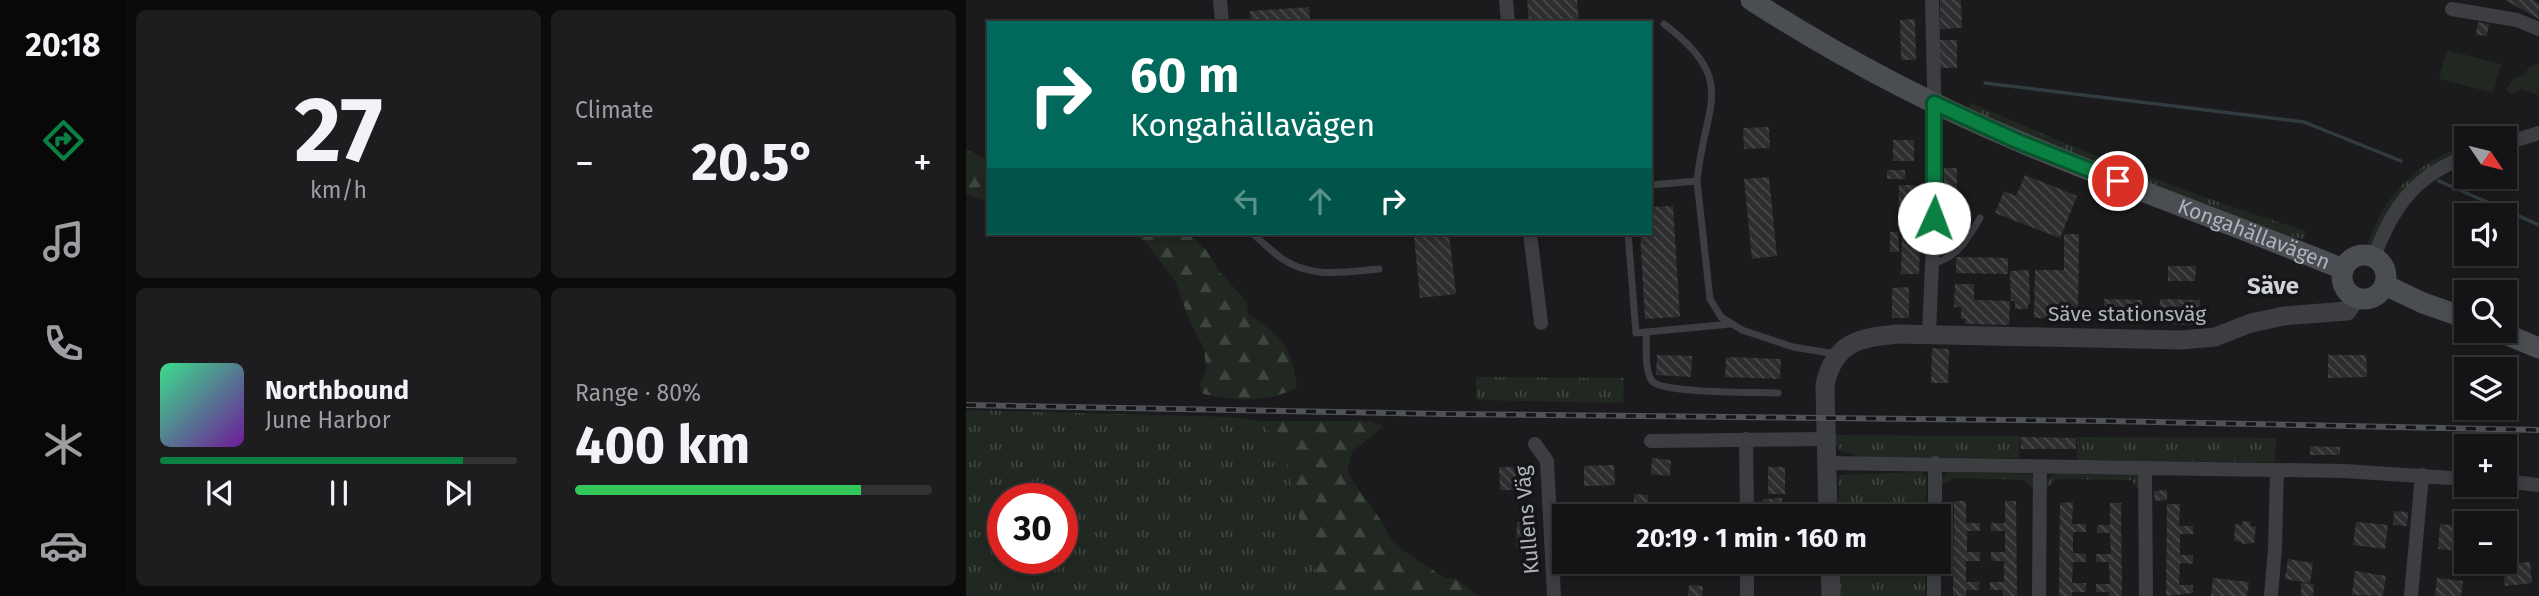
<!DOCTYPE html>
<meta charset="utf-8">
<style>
body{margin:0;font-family:"Fira Sans",sans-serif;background:#1d1d1f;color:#f1f3f6;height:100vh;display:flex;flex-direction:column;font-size:26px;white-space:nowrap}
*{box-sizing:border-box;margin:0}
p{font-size:23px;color:#9d9ea1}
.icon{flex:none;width:38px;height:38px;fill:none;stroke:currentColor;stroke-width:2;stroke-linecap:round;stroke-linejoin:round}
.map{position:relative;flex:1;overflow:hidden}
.side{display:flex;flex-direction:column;gap:10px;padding:10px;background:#0b0b0c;width:840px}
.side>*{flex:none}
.banner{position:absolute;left:21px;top:21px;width:665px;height:214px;border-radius:0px;box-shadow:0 4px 10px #0003,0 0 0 2px #333335;background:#00695c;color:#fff;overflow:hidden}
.needle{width:46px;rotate:125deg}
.tools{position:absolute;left:1488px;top:126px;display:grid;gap:14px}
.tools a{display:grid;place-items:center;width:63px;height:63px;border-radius:0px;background:#141416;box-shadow:0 4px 10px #0003,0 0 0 2px #333335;font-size:35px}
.speed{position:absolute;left:21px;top:483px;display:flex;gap:14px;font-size:35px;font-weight:700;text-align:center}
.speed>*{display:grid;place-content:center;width:91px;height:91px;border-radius:50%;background:#141416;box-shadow:0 4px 10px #0003,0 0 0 2px #333335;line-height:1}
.speed .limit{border:10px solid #d22;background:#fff;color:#111}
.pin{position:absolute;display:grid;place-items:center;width:60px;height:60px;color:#fff;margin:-30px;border:4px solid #fff;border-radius:50%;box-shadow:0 2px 7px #0007}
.me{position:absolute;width:77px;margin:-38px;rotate:2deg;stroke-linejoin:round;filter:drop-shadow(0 0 5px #0008)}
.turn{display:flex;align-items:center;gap:24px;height:147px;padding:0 28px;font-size:32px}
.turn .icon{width:91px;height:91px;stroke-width:2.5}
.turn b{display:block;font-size:49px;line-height:60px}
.lanes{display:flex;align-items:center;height:66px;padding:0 28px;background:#0003;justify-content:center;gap:35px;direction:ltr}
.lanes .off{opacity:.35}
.big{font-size:52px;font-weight:700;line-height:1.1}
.side .tile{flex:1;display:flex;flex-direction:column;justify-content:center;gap:10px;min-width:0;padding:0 24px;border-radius:10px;background:#1d1d1f}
.side .dial{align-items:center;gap:0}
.dial b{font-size:91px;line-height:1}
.song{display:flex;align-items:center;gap:21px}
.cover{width:84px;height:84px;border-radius:10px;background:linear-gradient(135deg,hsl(150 70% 55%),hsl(280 70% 35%))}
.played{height:7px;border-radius:4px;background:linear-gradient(90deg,#0b8043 85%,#333335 85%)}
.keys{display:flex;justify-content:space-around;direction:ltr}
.heat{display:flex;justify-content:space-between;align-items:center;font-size:38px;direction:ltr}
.charge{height:10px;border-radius:5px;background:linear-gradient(90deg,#34c759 80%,#333335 0)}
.side .tiles{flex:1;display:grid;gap:10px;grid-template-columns:repeat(2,1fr)}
.trip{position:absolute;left:586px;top:504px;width:399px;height:70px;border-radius:0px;background:#141416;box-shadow:0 4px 10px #0003,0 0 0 2px #333335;font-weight:700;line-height:70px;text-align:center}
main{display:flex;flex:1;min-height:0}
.dock{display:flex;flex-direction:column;width:126px;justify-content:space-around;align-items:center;background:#080809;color:#9d9ea1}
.dock .icon{width:49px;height:49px}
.dock .active{color:#0b8043}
.dock b{font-size:32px;color:#f1f3f6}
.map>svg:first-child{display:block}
</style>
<main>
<nav class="dock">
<b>20:18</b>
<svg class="icon active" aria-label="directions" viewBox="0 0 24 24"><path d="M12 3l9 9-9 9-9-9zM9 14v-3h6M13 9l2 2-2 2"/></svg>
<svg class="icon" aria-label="music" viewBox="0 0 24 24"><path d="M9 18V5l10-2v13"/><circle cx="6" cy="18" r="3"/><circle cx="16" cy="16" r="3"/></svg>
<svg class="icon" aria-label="phone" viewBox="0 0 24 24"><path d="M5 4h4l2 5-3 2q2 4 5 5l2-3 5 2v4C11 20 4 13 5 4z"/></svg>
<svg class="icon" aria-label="climate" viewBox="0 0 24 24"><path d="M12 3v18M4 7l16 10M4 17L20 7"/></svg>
<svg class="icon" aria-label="car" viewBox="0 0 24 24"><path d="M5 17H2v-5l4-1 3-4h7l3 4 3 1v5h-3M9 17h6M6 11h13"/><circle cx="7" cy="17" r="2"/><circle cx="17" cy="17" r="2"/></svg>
</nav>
<section class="side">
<div class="tiles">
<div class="tile dial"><b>27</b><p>km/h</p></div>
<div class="tile"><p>Climate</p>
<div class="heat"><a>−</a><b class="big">20.5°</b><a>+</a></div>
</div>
<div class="tile">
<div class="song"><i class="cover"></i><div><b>Northbound</b><p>June Harbor</p></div></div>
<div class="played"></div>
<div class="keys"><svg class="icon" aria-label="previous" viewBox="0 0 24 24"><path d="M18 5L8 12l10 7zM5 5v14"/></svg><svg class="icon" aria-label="pause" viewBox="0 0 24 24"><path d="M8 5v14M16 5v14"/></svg><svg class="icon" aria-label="next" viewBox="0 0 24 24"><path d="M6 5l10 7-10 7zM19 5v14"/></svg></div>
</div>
<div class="tile"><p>Range · 80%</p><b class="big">400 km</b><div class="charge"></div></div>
</div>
</section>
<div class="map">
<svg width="1573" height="596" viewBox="0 0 1573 596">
<defs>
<pattern id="grass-tufts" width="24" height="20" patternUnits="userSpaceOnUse" patternTransform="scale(1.75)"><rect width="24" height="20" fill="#212821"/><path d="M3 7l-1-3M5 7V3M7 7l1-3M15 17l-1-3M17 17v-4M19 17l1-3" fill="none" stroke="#3f453f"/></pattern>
<pattern id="forest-firs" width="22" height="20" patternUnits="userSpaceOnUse" patternTransform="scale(1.75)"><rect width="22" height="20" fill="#212821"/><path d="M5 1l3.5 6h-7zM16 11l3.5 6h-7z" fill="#3f453f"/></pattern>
<pattern id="building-back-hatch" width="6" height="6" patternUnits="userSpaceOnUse" patternTransform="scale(1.75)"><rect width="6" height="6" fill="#2e2e31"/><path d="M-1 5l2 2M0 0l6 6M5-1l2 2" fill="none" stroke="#4a4a4d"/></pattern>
</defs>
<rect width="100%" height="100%" fill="#1b1b1d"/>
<!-- grass -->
<path fill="url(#grass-tufts)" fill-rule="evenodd" d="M1005,103C1115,151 1225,195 1340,231L1337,239L1308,233L1274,221L1002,110Z
M1500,145V151L1472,163L1406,249L1401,246C1419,194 1448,164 1500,145Z
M510,377L658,378L657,403L510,400Z
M0,410L263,417L297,421L319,458L332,514L358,596H0ZM37,499H96V558H37Z
M869,435L1054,436L1053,458L893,457C879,449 871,457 869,435Z
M1111,437L1310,438L1309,462L1111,460Z
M955,472L960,476V516H872L873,475Z
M982,472L1064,474L1070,481V486L1066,487L1058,480L988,478L976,485L975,480Z
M1088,474L1172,475L1176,478L1177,488L1171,487L1165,480L1090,479L1084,486H1081V480Z
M873,562H960L959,596H874Z"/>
<!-- forest -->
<path fill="url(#forest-firs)" d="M0,149L23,161V202L0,194Z
M162,233H222L240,250L253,271L281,302L282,314C316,336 325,346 331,387C303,404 268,400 237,394L234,385L240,370L238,348L224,322L209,281L179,241Z
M297,421H404L418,426L386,452L381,473L416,522L425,540L439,552L479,578H488L512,596H358L332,514L319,458Z"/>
<!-- green -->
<path fill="#212821" d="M1481,50L1535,64L1527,93L1473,79Z
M1573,62V96L1556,89L1545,94L1539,90L1549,78L1559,75L1562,68Z"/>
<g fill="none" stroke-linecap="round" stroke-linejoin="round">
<!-- stream -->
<path stroke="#313c41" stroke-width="3.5" d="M1019,83L1338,122L1435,161
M1473,181L1573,225"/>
</g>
<!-- building -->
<path fill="url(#building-back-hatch)" d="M561,0H611L613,23H563Z
M974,0H995L996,28L974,29Z
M1539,0H1567L1573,3V19Z
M343,7L344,23H285L284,11Z
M949,19L950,60H935L934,20Z
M1512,22L1523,24L1521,36L1510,35Z
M972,40H991V68H972Z
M803,127L804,148L778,149L777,128Z
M927,140H948V161H927Z
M978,168H991L990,225L978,224Z
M921,170H939V179H921Z
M1059,175L1111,196L1094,238L1029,213L1038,191L1050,196Z
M803,177L811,256L786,259L778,179Z
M933,185H949L948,219H932Z
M707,206L714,317L679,319L674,233H684V207Z
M924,232H932L933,252H924Z
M474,233H483L490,294L454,298L448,236Z
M1098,234H1113L1112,318H1068L1069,270H1098Z
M936,235H954L953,274H935Z
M990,257L1042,258V274L990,273Z
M1202,266H1230L1229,281H1202Z
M1063,270L1064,304H1062V309H1049V301H1045L1044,271Z
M989,284H1008V300L1044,301L1043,325L999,324V319H995V307H988Z
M943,287V318H926V288Z
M1138,299L1176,300V322H1138Z
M1194,299L1234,300L1233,325L1193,324Z
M966,348L983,349L982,383H965Z
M691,355L726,356L725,377L690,375Z
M1362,355H1400L1401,377L1362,378Z
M760,357L815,359L814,379L759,377Z
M1055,437L1110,438V449H1055Z
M1344,446L1374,447V455H1344Z
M686,458L705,460L704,476L685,474Z
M648,465L649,485L618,486V466Z
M533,467H564L565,490H534Z
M802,467H819V494H802Z
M1201,490V500L1189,501L1188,491Z
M668,494L682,495V507L668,506Z
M816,498V505L797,506V499Z
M988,501H1000V523H1014V531H1001V552H1014V561H1000V582H1013V590H1000V596H987Z
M1039,501H1050L1051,596H1037V590H1024V582H1038V561H1025V552H1039V531H1025V523H1039Z
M1107,502L1106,524H1120V532H1107V553L1120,554V562H1107L1106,583H1120V592H1106V596H1093L1094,503Z
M1144,503H1155L1156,596H1143V592H1130V584H1144L1143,562H1130V554H1145L1144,533H1131V525H1144Z
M1201,504H1214L1213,526H1227V534H1214V555H1227V564L1214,563L1213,585H1227V593L1200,596Z
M1428,511L1442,512L1441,526L1427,525Z
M1277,521L1285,522L1284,526H1290L1288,543L1275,544L1276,542L1268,541L1269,524L1276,525Z
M551,522L567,523L565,550L550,549Z
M1390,522L1422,525L1419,549L1387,545Z
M1474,524L1499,526L1497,551L1472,549Z
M1322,559L1347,563L1344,583L1319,579Z
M626,562H655L656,575L627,576Z
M1564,562L1566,583L1539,586L1537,564Z
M568,564L569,573L555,574L554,565Z
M1389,571L1420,576L1417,596L1386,595Z
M1247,578L1283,582L1281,596H1245Z
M1471,578L1497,581L1495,596H1469Z
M1335,583L1348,584L1347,596H1335Z
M723,585L737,586L736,596H722Z"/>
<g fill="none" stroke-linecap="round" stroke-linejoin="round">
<!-- service -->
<path stroke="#3c3e42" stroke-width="7" d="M698,24C774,81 738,105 731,181
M684,185L731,181L744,299L755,317L776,330L827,347L870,354
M285,233C295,240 304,250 315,258C344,279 379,272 413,269
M662,233L670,333L765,324
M966,263C990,260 1003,237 1014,218
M680,332C681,345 678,370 686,381C697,394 791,392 812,393"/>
<!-- minor -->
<path stroke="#3c3e42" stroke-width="14" d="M254,0L256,23
M540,0L542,23
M1486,9L1551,20L1573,29
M1538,144L1573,133
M564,233L575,323
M1408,257C1426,208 1449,175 1500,157
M963,334L970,170L966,0
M780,439L781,516
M685,441L860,439
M569,444L581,461L588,596
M861,463L1378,471L1500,479
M1179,468L1180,596
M1538,481L1573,485
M969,516V463
M781,562V596
M968,596V562
M1073,596L1074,467
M1305,596L1309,548L1311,470
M1445,596L1456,475"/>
<!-- tertiary -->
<path stroke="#3c3e42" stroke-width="19" d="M862,516L859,385C868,342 893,338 931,334L1215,340L1249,337L1285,323L1318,316L1381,311L1390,298
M864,562L865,596"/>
<!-- secondary -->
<g stroke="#4a4d52" stroke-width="21">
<path id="s1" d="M785,0C869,54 959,102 1052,141C1159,187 1269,225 1377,269"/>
<circle cx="1398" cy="277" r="22"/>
<path d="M1419,285L1457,303L1500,318"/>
<path d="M1532,331L1573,348"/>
</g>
<!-- rail casing -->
<g stroke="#4f5257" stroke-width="6">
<path id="rail" d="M0,405L479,414L1141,421L1573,430"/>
</g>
<!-- rail -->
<use href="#rail" stroke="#161618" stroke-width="3.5" stroke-dasharray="10" stroke-linecap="butt"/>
</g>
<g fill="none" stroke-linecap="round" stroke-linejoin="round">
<!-- route casing -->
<g stroke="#07532c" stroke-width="18">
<path id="route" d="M968,218V103L1051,141L1152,181"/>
</g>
<!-- route -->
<use href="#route" stroke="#0b8043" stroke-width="12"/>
</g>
<g text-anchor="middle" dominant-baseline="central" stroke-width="7" stroke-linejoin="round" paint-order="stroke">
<!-- street labels -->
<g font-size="21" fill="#aeb4bc" stroke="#161618">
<text stroke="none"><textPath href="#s1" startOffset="556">Kongahällavägen</textPath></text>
<text x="1161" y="314">Säve stationsväg</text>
<text transform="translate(561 520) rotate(-95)">Kullens Väg</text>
</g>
<!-- quarter labels -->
<g font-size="24" font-weight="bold" fill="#cfd3d8" stroke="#161618">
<text x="1307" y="286">Säve</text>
</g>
</g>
</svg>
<div class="tools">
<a><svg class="needle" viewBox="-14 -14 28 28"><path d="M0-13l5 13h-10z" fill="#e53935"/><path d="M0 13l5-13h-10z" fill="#9d9ea1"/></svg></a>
<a><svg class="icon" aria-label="sound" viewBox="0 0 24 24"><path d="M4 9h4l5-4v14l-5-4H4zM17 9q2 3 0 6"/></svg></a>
<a><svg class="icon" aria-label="search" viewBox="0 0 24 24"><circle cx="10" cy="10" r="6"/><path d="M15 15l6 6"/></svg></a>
<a><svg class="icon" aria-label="layers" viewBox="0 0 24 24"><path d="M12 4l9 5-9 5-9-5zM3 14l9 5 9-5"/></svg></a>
<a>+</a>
<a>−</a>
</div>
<div class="speed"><div class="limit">30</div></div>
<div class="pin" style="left:1152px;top:181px;background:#d93025"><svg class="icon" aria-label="arrive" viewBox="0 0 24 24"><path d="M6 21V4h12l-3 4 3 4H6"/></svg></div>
<svg class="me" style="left:968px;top:218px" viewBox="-20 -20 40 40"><circle r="19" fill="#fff"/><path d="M0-13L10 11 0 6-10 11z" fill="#0b8043"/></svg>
<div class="trip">20:19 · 1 min · 160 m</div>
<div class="banner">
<div class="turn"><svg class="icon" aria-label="right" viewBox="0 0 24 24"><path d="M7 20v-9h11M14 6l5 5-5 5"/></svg><div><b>60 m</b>Kongahällavägen</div></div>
<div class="lanes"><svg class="icon off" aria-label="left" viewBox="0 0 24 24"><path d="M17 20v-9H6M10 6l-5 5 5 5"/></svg><svg class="icon off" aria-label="ahead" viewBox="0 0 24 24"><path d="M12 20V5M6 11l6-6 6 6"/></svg><svg class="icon" aria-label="right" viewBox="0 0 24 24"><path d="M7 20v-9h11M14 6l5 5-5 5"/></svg></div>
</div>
</div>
</main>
